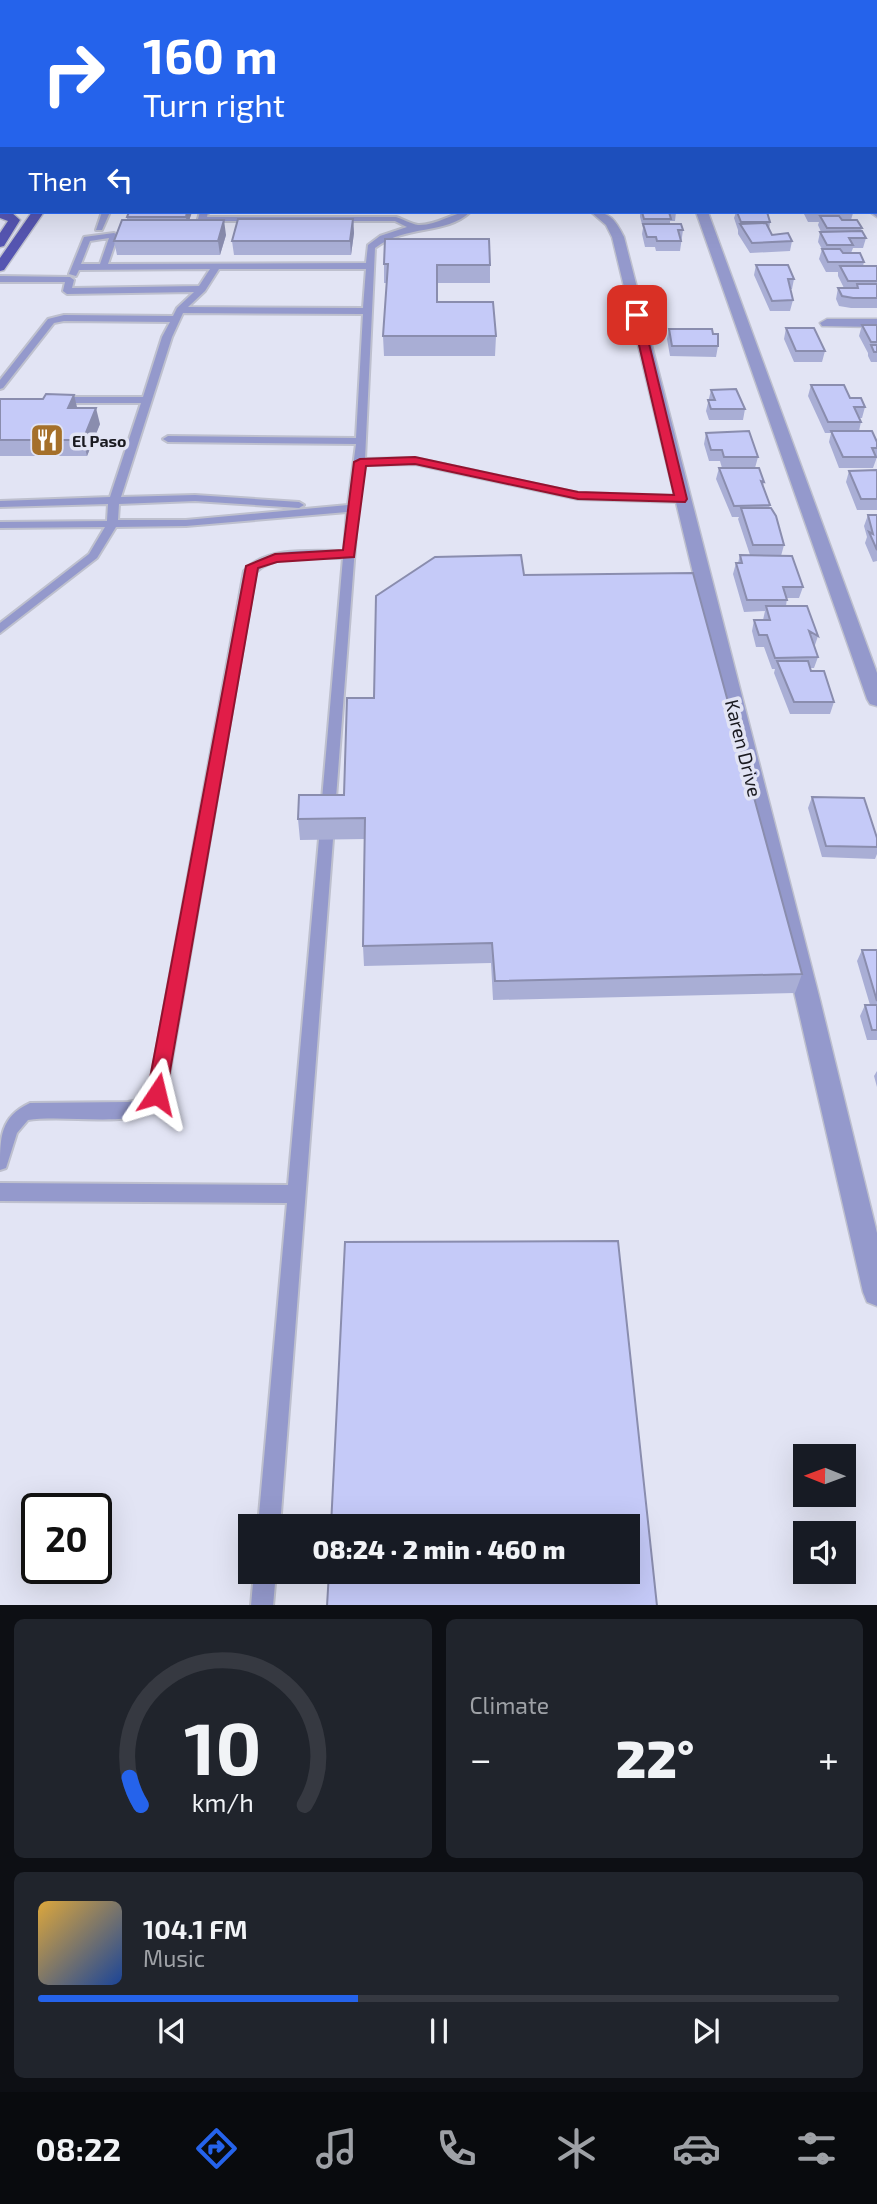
<!DOCTYPE html>
<meta charset="utf-8">
<style>
body{margin:0;font-family:"Exo 2",sans-serif;background:#20242c;color:#f1f3f6;height:100vh;display:flex;flex-direction:column;font-size:26px;white-space:nowrap}
*{box-sizing:border-box;margin:0}
p{font-size:23px;color:#9ea1a6}
.icon{flex:none;width:38px;height:38px;fill:none;stroke:currentColor;stroke-width:2;stroke-linecap:round;stroke-linejoin:round}
.map{position:relative;height:1605px;overflow:hidden}
.side{display:flex;flex-direction:column;gap:14px;padding:14px;background:#0d0f14;flex:1}
.side>*{flex:none}
.banner{position:absolute;left:0px;top:0px;width:878px;height:214px;box-shadow:0 7px 28px #0002;background:#2563eb;color:#fff;overflow:hidden}
.needle{width:46px;rotate:271deg}
.fabs{position:absolute;left:793px;top:1444px;display:grid;gap:14px}
.fabs a{display:grid;place-items:center;width:63px;height:63px;border-radius:0px;background:#171b24;box-shadow:0 7px 28px #0002;font-size:35px}
.speed{position:absolute;left:21px;top:1493px;display:flex;gap:14px;font-size:35px;font-weight:700;text-align:center}
.speed>*{display:grid;place-content:center;width:91px;height:91px;border-radius:50%;background:#171b24;box-shadow:0 7px 28px #0002;line-height:1}
.speed .limit{border:4px solid #111;border-radius:10px;background:#fff;color:#111}
.pin{position:absolute;display:grid;place-items:center;width:60px;height:60px;color:#fff;margin:-30px;border-radius:14px;box-shadow:0 4px 10px #0006}
.me{position:absolute;width:77px;margin:-38px;rotate:10deg;stroke-linejoin:round;filter:drop-shadow(0 0 5px #0008)}
.turn{display:flex;align-items:center;gap:24px;height:147px;padding:0 28px;font-size:32px}
.turn .icon{width:91px;height:91px;stroke-width:2.5}
.turn b{display:block;font-size:49px;line-height:60px}
.then{display:flex;align-items:center;height:66px;padding:0 28px;background:#0003;gap:14px;font-size:26px}
.big{font-size:52px;font-weight:800;line-height:1.1}
.side .tile{flex:1;display:flex;flex-direction:column;justify-content:center;gap:10px;min-width:0;padding:0 24px;border-radius:10px;background:#20242c}
.side .dial{align-items:center;gap:0}
.dial svg{height:182px;overflow:visible;fill:none;stroke:#363941;stroke-width:7;stroke-linecap:round;text-anchor:middle}
.dial text{fill:#f1f3f6;stroke:none}
.song{display:flex;align-items:center;gap:21px}
.cover{width:84px;height:84px;border-radius:10px;background:linear-gradient(135deg,hsl(40 70% 55%),hsl(220 70% 35%))}
.played{height:7px;border-radius:4px;background:linear-gradient(90deg,#2563eb 40%,#363941 40%)}
.keys{display:flex;justify-content:space-around;direction:ltr}
.heat{display:flex;justify-content:space-between;align-items:center;font-size:38px;direction:ltr}
.side .tiles{flex:1;display:grid;gap:14px;grid-template-columns:1fr 1fr}
.tile:last-child{grid-column:span 2}
.trip{position:absolute;left:238px;top:1514px;width:402px;height:70px;border-radius:0px;background:#171b24;box-shadow:0 7px 28px #0002;font-weight:800;line-height:70px;text-align:center}
.tab-bar{display:flex;height:112px;justify-content:space-around;align-items:center;background:#090b0e;color:#9ea1a6}
.tab-bar .icon{width:49px;height:49px}
.tab-bar .active{color:#2563eb}
.tab-bar b{font-size:32px;color:#f1f3f6}
.map>svg:first-child{display:block}
</style>
<div class="map">
<svg width="877" height="1606" viewBox="0 0 877 1606">
<rect width="100%" height="100%" fill="#e2e4f4"/>
<g fill="none" stroke-linecap="round" stroke-linejoin="round">
<!-- lane casing -->
<g stroke="#bec0ce" stroke-width="4">
<path id="lane" d="M0,0H50L0,3Z
M261,0H268L259,2Z
M302,0H308V2H302Z
M445,0H451L452,2H446Z
M754,0H760L761,2H755Z
M2,34V38L0,39V35Z
M0,123H2V127H0Z
M102,212H110L102,230H96Z
M200,212H208L207,217H396C403,219 411,224 418,225C437,226 452,212 470,212C446,235 406,224 375,248L365,459L415,458L578,493L681,496L686,499L681,502L578,499L415,464L365,465L358,508L335,811L328,816L321,811L343,558C317,558 276,553 256,572L166,1094C162,1102 154,1110 146,1114C120,1125 60,1115 28,1120L17,1133L6,1168L0,1170C0,1137 0,1117 30,1103L128,1102L138,1100L149,1090L244,571C266,546 314,551 344,551L347,512L186,526L116,527L97,558L0,633V623L89,554L105,527L0,528V522L107,521L108,504L0,507V501L110,497L141,403H57L52,400L57,397H143L162,337L170,322L64,321L54,323L3,388L0,389V380L48,319L64,315L173,316L177,308L194,292L67,294L63,291L65,282H0V276L70,277L74,280L72,288L199,286L210,269L79,270L76,276L69,274L84,237L114,233L118,235L108,264L366,263L368,245L380,236L407,227L395,221H202L198,219ZM109,238L100,264H81L90,241ZM219,269H366L363,308L188,307L205,291ZM183,313L363,314L356,438L168,436L163,439L168,442L356,444L348,505L186,520H118L119,504L195,501L299,508L304,505L299,502L195,495L121,497L172,337Z
M326,834L331,835L333,839L280,1526H258L287,1203L0,1201V1183L288,1185L319,839L321,835Z
M254,1572H276L273,1606H251Z"/>
</g>
<!-- street casing -->
<g stroke="#bec0ce" stroke-width="3">
<path id="street" d="M837,0H846L847,2H838Z
M877,209V217L870,212H877Z
M591,212C610,211 616,221 624,237L820,1000L877,1233V1306L867,1302L863,1292L796,1000L612,237L606,225Z
M696,212H708L877,673V706L870,704L867,699Z
M827,319H877V327L822,326L820,323Z"/>
</g>
<!-- primary casing -->
<g stroke="#bec0ce" stroke-width="3">
<path id="primary" d="M80,0H88L79,2Z
M126,0H134L135,2H127Z
M2,48V54L0,55V49Z
M0,135H2L0,144Z
M0,154H2L0,164Z
M0,177H2V183H0Z
M0,210L11,212L20,220L4,246L0,247V233L8,221L0,218Z
M32,212H44L4,270L0,271V258Z"/>
</g>
<!-- lane -->
<use href="#lane" fill="#9499cc" fill-rule="evenodd"/>
<!-- street -->
<use href="#street" fill="#9499cc" fill-rule="evenodd"/>
<!-- primary -->
<use href="#primary" fill="#5555b1" fill-rule="evenodd"/>
</g>
<!-- wall -->
<path fill="#a9aed5" d="M674,0H755L756,2H675Z
M129,212H192L189,220L226,235L220,255H117L114,241L127,220V217Z
M640,212H676L675,221H670V224L683,230L680,251H656L655,247H645L642,234L643,228L640,217Z
M736,212H767L770,222L769,230L772,235L792,241L790,251L750,253L738,234V230L734,218Z
M803,212H852L853,213L851,220L862,228L861,231L866,238L863,248H853L851,253L864,262L863,266H877V308H851L839,306L836,299L838,288H844L838,276V272H826L819,259L822,249L818,242L820,232H821L818,225L819,222H808Z
M353,219L354,233L351,255H234L232,241Z
M384,264L490,265V283H437V302L496,336L495,356H384L383,336L387,283H384Z
M756,265L794,279L792,289H790L793,300L790,311H770L754,275Z
M862,325H877V362H871L868,356V353L859,336Z
M786,328L825,351L822,362H794L784,339Z
M669,329L718,346L716,357L670,356L667,339Z
M811,385L850,398L865,407L862,418H859L861,422L859,431L877,442V457L873,468H839L829,442L831,433H825L808,396Z
M711,390L745,409L743,420H709L706,411Z
M0,399L100,424L87,456H0Z
M706,433L758,457L755,468L764,482L763,486L770,505L769,508L784,545L781,556L803,587L799,598H787L786,606L818,636L814,648L818,657L814,668H810L834,702L830,714H790L774,673L775,669H772L764,647H756L752,631L754,620H763L765,611L744,612L733,574L736,563H738L740,555H750L738,519L739,517H732L716,479L719,468H722L720,461H709L704,444Z
M877,470V510H857L846,482L849,471Z
M868,515H877V561L873,562L865,543L867,537L864,526Z
M524,575L802,974L795,993L493,1000L491,963L364,966L363,946L365,839L300,840L298,819L344,795L374,698Z
M812,797L877,838V854L875,859L822,857L808,808Z
M862,950H877V1040H867L860,1016L865,1005H870L857,961Z
M877,1071V1087L874,1076Z"/>
<!-- shaded-wall -->
<path fill="#8a8dae" d="M187,212H192L187,227L186,217Z
M353,219L354,233L351,255L350,241Z
M224,220L226,235L220,255L218,241Z
M74,395L78,411L68,408Z
M96,408L100,424L87,456L83,440Z"/>
<!-- building -->
<path fill="#c5caf8" stroke="#8a8dae" stroke-width="2" d="M685,0H755L756,2H686Z
M783,0H816L785,2Z
M129,212H187L186,217H127Z
M642,212H669L671,219H644Z
M737,212H767L770,222H741Z
M810,212H852L853,213H811Z
M820,216H839L842,220H857L862,228H827Z
M238,219H353L350,241H232Z
M122,220H224L218,241H114Z
M766,223L772,235L788,233L792,241L752,243L740,224Z
M643,224H681L683,230H678L681,241H657L656,237H647Z
M862,231L866,238H849L853,245H827L820,232Z
M385,239H489L490,265H437V302H493L496,336H383L388,264H384Z
M822,249H840L843,253H860L864,262H828Z
M756,265H788L794,279H788L793,300L772,301Z
M840,266H877V281H848Z
M857,284H877V298H853L842,296L838,288H858Z
M862,325H877V342H871Z
M786,328H814L825,351H796Z
M669,329H712L713,334H718V346H672Z
M871,345H877V352H874Z
M811,385H844L850,398H861L865,407H854L861,422H828Z
M736,389L745,409H711L708,400H715L711,390Z
M46,394L74,395L68,408H96L83,440H0V399H43Z
M749,431L758,457H724L722,450H711L706,433Z
M831,431H872L877,442V448H872L876,457H843Z
M719,468H759L764,482L761,481L770,505L734,506Z
M877,470V499H861L849,471Z
M741,508H771L776,516L784,545H753Z
M868,515H877V550L869,532L873,534Z
M521,555L524,575L693,573L802,974L495,981L492,943L363,946L365,818L298,819L299,795H344L347,698H374L376,596L435,557Z
M740,555L792,556L803,587H783L787,600H747L736,563H742Z
M766,606H807L818,636L809,631L818,657L775,658L767,635H759L754,620H770Z
M777,661H808L811,671H824L834,702H794Z
M812,797L864,798L877,838V847L826,846Z
M862,950H877V1001Z
M865,1005H877V1030H872Z
M618,1241L657,1606H327L329,1572H628V1526H331L345,1242Z"/>
<!-- route -->
<path fill="#e11d48" stroke="#92132f" stroke-width="2" d="M637,312L642,315L687,499L685,502L578,499L415,464L366,466L354,557L277,562L258,568L166,1094L163,1100L157,1103L150,1100L147,1094L246,566L275,554L343,550L354,462L360,459L415,457L578,492L674,495L632,315Z"/>
<!-- icons -->
<defs>
<g id="restaurant-square" transform="scale(1.75)"><rect x="-9" y="-9" width="18" height="18" rx="4" fill="#a5702a" stroke="#e2e4f4"/><path d="M-5-6h1v4h1v-4h1v4h1v-4h1v5L-1.5 .5V6h-2V.5L-5-1ZM5-6V6H3V1.5H1.5Q1.5-4 5-6Z" fill="#fff"/></g>
</defs>
<g fill-rule="evenodd">
<use href="#restaurant-square" x="47" y="440"/>
</g>
<g text-anchor="middle" dominant-baseline="central" stroke-width="7" stroke-linejoin="round" paint-order="stroke">
<!-- far-poi labels -->
<g font-size="16" font-weight="bold" fill="#1a1a20" stroke="#e2e4f4" text-anchor="start">
<text x="72" y="440">El Paso</text>
</g>
<!-- street labels -->
<g font-size="19" fill="#1a1a20" stroke="#e2e4f4">
<text transform="translate(744 748) rotate(76)">Karen Drive</text>
</g>
</g>
</svg>
<div class="fabs">
<a><svg class="needle" viewBox="-14 -14 28 28"><path d="M0-13l5 13h-10z" fill="#e53935"/><path d="M0 13l5-13h-10z" fill="#9ea1a6"/></svg></a>
<a><svg class="icon" aria-label="sound" viewBox="0 0 24 24"><path d="M4 9h4l5-4v14l-5-4H4zM17 9q2 3 0 6"/></svg></a>
</div>
<div class="speed"><div class="limit">20</div></div>
<div class="pin" style="left:637px;top:315px;background:#d93025"><svg class="icon" aria-label="arrive" viewBox="0 0 24 24"><path d="M6 21V4h12l-3 4 3 4H6"/></svg></div>
<svg class="me" style="left:157px;top:1094px" viewBox="-20 -20 40 40"><path d="M0-17L14 15 0 8-14 15z" fill="#e11d48" stroke="#fff" stroke-width="4"/></svg>
<div class="trip">08:24 · 2 min · 460 m</div>
<div class="banner">
<div class="turn"><svg class="icon" aria-label="right" viewBox="0 0 24 24"><path d="M7 20v-9h11M14 6l5 5-5 5"/></svg><div><b>160 m</b>Turn right</div></div>
<div class="then">Then<svg class="icon" aria-label="left" viewBox="0 0 24 24"><path d="M17 20v-9H6M10 6l-5 5 5 5"/></svg></div>
</div>
</div>
<section class="side">
<div class="tiles">
<div class="tile dial"><svg viewBox="0 0 100 80">
<path d="M14 69A42 42 0 1 1 86 69"/>
<path d="M14 69A42 42 0 0 1 9 57" stroke="#2563eb"/>
<text x="50" y="56" font-size="32" font-weight="700">10</text>
<text x="50" y="72" font-size="11">km/h</text>
</svg></div>
<div class="tile"><p>Climate</p>
<div class="heat"><a>−</a><b class="big">22°</b><a>+</a></div>
</div>
<div class="tile">
<div class="song"><i class="cover"></i><div><b>104.1 FM</b><p>Music</p></div></div>
<div class="played"></div>
<div class="keys"><svg class="icon" aria-label="previous" viewBox="0 0 24 24"><path d="M18 5L8 12l10 7zM5 5v14"/></svg><svg class="icon" aria-label="pause" viewBox="0 0 24 24"><path d="M8 5v14M16 5v14"/></svg><svg class="icon" aria-label="next" viewBox="0 0 24 24"><path d="M6 5l10 7-10 7zM19 5v14"/></svg></div>
</div>
</div>
</section>
<nav class="tab-bar">
<b>08:22</b>
<svg class="icon active" aria-label="directions" viewBox="0 0 24 24"><path d="M12 3l9 9-9 9-9-9zM9 14v-3h6M13 9l2 2-2 2"/></svg>
<svg class="icon" aria-label="music" viewBox="0 0 24 24"><path d="M9 18V5l10-2v13"/><circle cx="6" cy="18" r="3"/><circle cx="16" cy="16" r="3"/></svg>
<svg class="icon" aria-label="phone" viewBox="0 0 24 24"><path d="M5 4h4l2 5-3 2q2 4 5 5l2-3 5 2v4C11 20 4 13 5 4z"/></svg>
<svg class="icon" aria-label="climate" viewBox="0 0 24 24"><path d="M12 3v18M4 7l16 10M4 17L20 7"/></svg>
<svg class="icon" aria-label="car" viewBox="0 0 24 24"><path d="M5 17H2v-5l4-1 3-4h7l3 4 3 1v5h-3M9 17h6M6 11h13"/><circle cx="7" cy="17" r="2"/><circle cx="17" cy="17" r="2"/></svg>
<svg class="icon" aria-label="filters" viewBox="0 0 24 24"><path d="M4 7h16M4 17h16"/><circle cx="9" cy="7" r="2"/><circle cx="15" cy="17" r="2"/></svg>
</nav>
